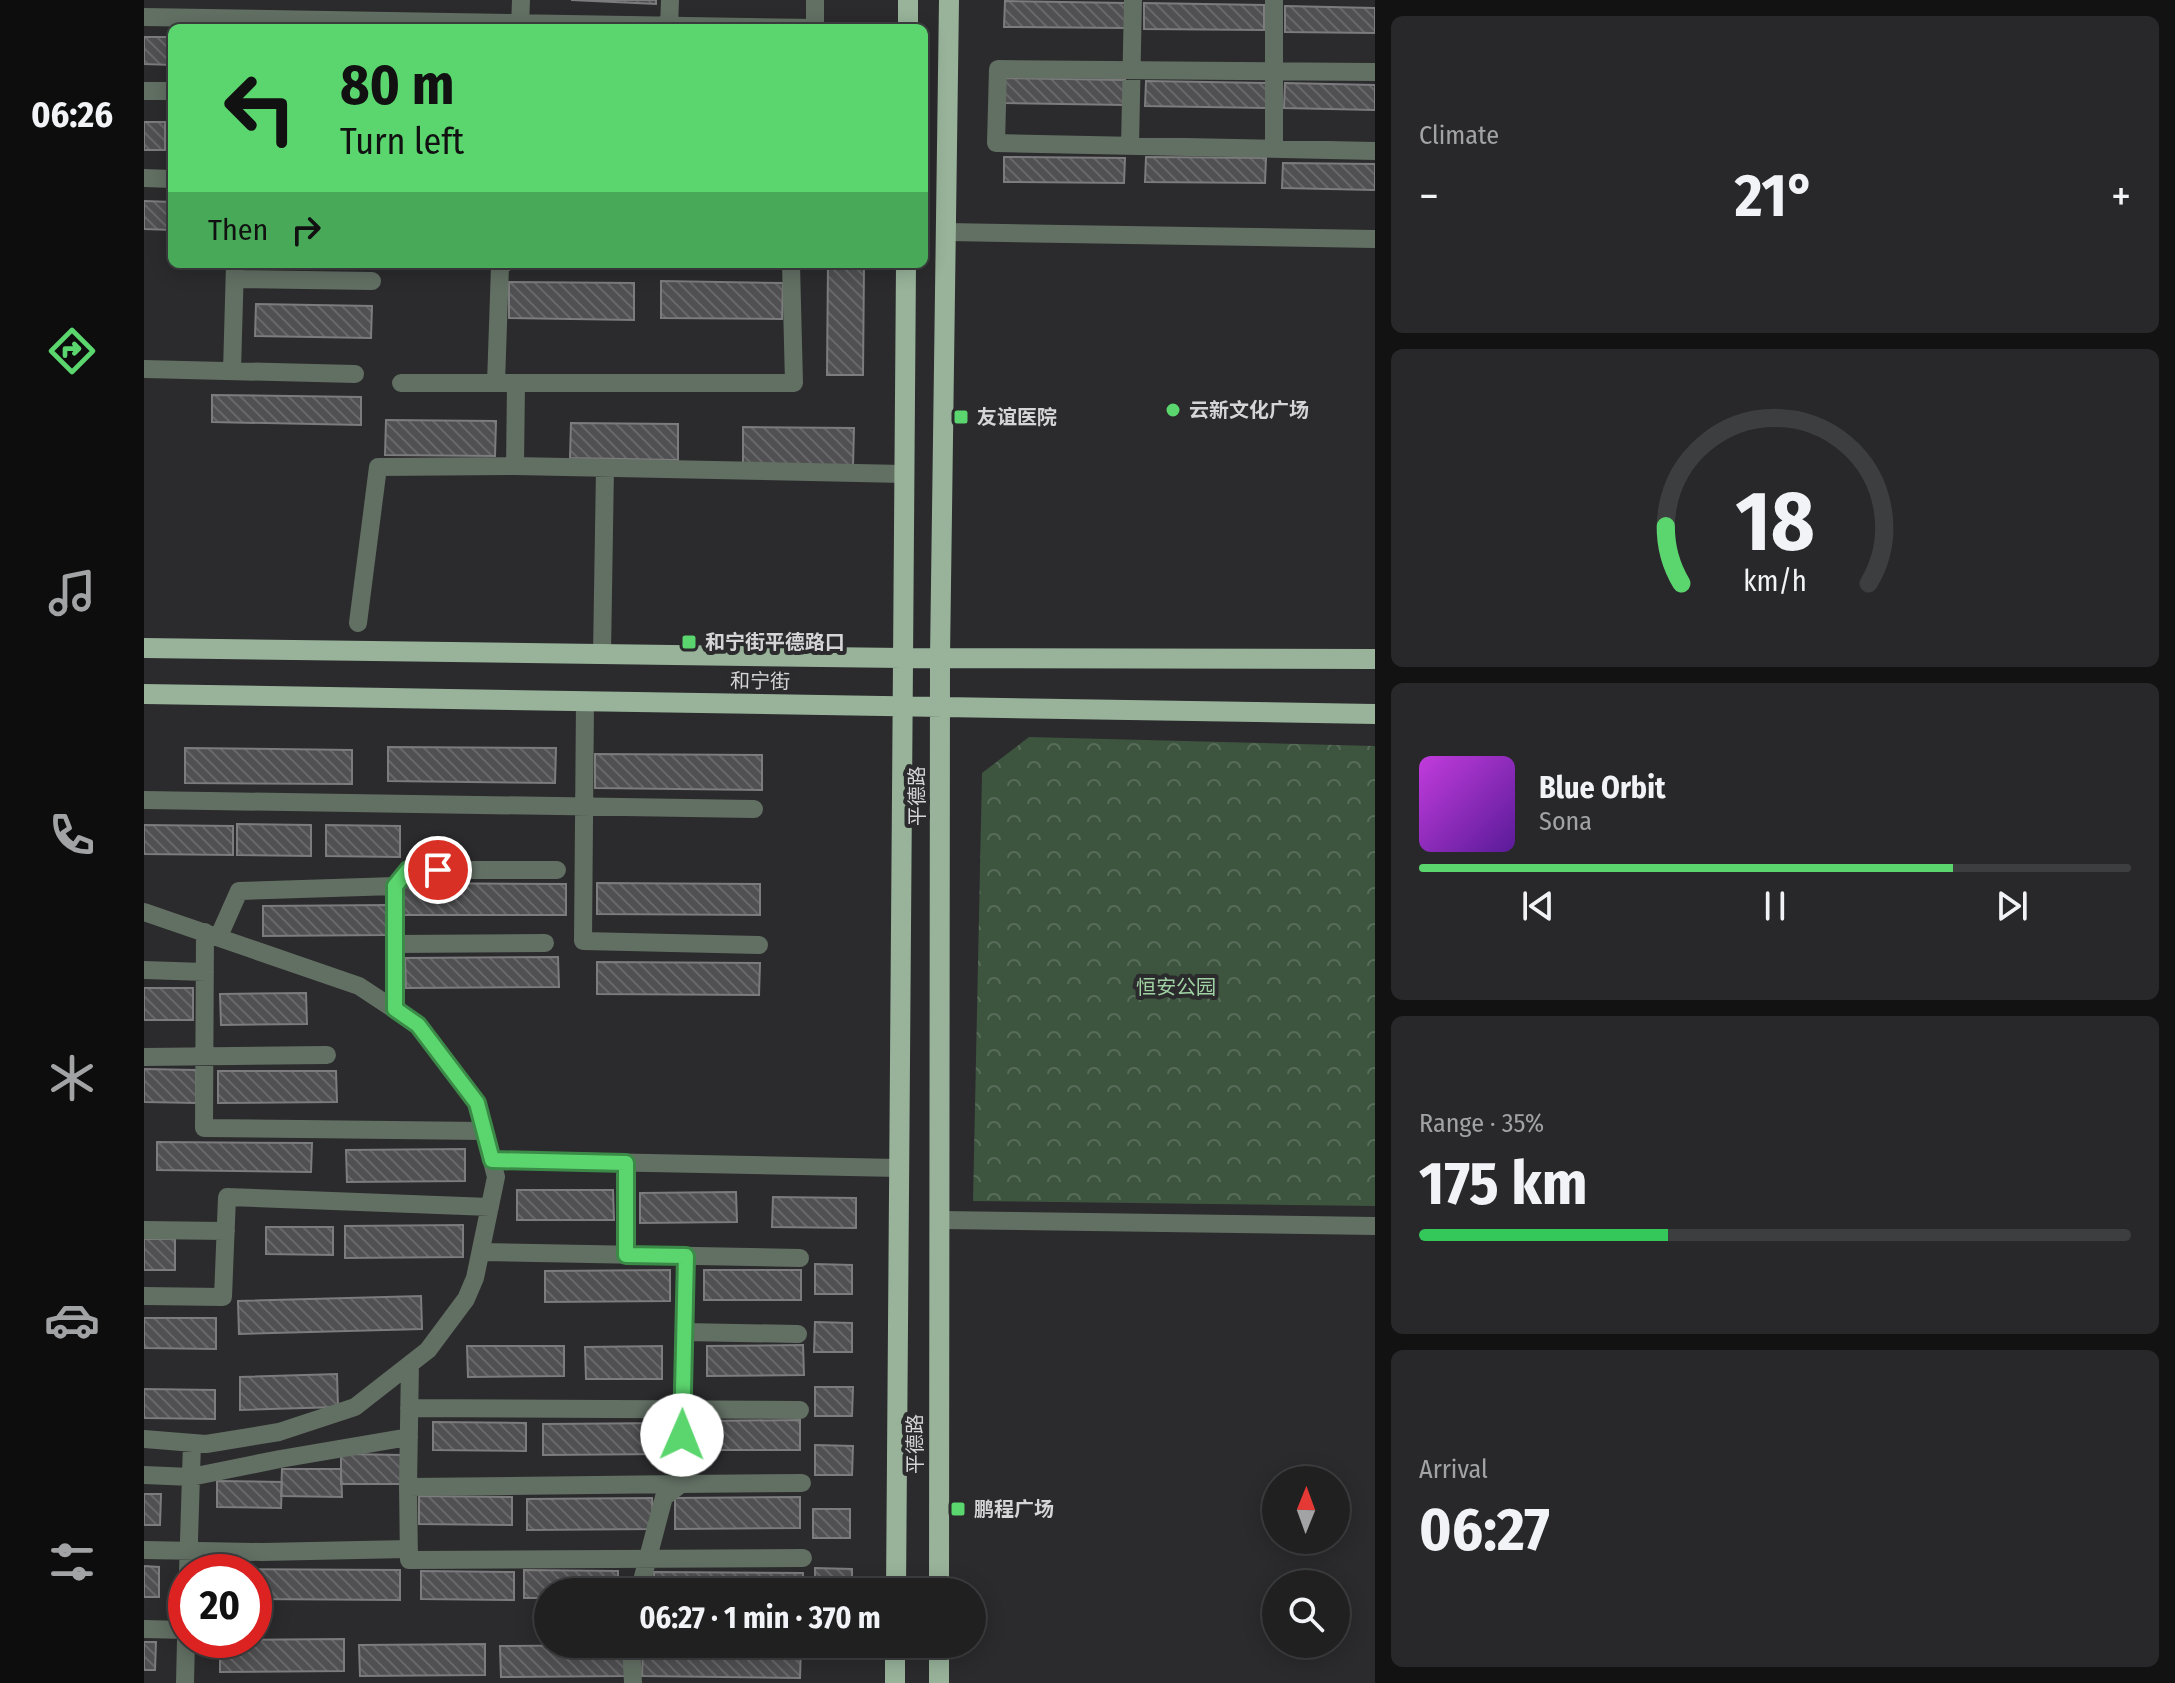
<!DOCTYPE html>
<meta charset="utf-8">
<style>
body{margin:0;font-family:"Fira Sans Condensed","Noto Sans SC",sans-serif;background:#28282a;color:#f1f3f6;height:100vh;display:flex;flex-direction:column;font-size:30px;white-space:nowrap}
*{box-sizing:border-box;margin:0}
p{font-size:26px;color:#a2a3a5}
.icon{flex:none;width:44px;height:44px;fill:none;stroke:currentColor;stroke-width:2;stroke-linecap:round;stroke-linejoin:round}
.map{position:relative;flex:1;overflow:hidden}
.side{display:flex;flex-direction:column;gap:16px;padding:16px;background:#121212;width:800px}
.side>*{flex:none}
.banner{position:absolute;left:24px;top:24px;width:760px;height:244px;border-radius:12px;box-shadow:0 4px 20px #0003,0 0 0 2px #3d3e3f;background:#5bd56e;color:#111;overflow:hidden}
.needle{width:52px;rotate:1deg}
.buttons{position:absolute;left:1118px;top:1466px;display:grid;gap:16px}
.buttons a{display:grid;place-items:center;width:88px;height:88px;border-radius:50%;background:#202021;box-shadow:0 4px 20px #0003,0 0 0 2px #3d3e3f;font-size:40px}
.speed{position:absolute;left:24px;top:1554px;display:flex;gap:16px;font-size:40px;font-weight:700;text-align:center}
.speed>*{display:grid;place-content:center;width:104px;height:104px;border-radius:50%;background:#202021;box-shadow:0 4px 20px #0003,0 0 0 2px #3d3e3f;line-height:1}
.speed .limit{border:12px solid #d22;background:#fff;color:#111}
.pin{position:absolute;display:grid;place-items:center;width:68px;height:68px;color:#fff;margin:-34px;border:4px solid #fff;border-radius:50%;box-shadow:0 2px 8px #0007}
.me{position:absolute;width:88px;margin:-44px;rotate:1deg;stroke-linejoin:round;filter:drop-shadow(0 0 6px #0008)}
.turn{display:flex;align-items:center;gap:28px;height:168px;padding:0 40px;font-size:36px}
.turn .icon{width:104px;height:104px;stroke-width:2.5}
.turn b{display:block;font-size:56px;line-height:68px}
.then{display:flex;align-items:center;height:76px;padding:0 40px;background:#0003;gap:16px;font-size:30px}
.big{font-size:60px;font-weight:700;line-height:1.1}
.side .widget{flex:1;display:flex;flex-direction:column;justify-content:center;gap:12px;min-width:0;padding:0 28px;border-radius:12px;background:#28282a}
.side .dial{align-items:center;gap:0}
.dial svg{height:208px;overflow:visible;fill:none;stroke:#3d3e3f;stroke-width:7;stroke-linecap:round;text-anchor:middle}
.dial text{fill:#f1f3f6;stroke:none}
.song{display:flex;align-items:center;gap:24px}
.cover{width:96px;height:96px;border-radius:12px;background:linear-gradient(135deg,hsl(290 70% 55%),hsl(270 70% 35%))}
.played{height:8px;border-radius:4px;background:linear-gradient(90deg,#5bd56e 75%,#3d3e3f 75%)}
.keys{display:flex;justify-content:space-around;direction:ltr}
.heat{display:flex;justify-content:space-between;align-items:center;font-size:44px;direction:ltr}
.charge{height:12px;border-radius:6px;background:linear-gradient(90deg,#34c759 35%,#3d3e3f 0)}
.trip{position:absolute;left:390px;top:1578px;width:452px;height:80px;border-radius:40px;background:#202021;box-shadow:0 4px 20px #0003,0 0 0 2px #3d3e3f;font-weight:700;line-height:80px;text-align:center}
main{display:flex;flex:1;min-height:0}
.dock{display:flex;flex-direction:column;width:144px;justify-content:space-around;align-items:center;background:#0d0d0d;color:#a2a3a5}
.dock .icon{width:56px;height:56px}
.dock .on{color:#5bd56e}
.dock b{font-size:36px;color:#f1f3f6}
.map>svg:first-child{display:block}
</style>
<main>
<nav class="dock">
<b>06:26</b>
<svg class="icon on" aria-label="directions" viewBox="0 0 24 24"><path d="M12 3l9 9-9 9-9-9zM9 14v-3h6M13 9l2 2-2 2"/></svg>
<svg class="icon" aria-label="music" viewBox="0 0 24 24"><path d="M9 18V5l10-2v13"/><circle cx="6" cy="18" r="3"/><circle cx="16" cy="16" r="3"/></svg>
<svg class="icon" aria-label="phone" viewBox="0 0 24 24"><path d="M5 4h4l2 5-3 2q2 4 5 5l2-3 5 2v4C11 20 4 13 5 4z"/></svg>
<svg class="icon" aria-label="climate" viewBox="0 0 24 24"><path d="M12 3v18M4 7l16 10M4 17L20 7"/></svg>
<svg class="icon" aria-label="car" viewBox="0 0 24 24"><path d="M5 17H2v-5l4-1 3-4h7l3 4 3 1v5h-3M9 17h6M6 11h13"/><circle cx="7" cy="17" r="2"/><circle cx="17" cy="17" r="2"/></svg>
<svg class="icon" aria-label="filters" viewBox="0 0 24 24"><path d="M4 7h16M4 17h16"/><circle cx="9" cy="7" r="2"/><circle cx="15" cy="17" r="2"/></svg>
</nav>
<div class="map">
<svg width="1231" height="1683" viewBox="0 0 1231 1683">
<defs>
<pattern id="park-crowns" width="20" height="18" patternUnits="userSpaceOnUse" patternTransform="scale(2)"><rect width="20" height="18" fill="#3d543f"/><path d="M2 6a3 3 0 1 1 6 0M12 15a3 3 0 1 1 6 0" fill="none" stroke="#586c5a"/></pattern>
<pattern id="building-back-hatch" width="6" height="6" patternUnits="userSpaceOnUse" patternTransform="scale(2)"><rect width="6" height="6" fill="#504f51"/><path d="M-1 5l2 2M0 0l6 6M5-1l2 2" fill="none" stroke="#686769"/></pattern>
</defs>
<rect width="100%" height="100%" fill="#2b2a2c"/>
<!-- park -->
<path fill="url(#park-crowns)" d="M885,737L1231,746V1206L829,1201L838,773Z"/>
<!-- building -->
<path fill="url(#building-back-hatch)" stroke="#7c7b7d" stroke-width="2" d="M427,0H512V4Z
M861,1L981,3V28L860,27Z
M1000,3L1120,5V30L1000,29Z
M1141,6L1231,8V33L1141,32Z
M0,37H28V65L0,64Z
M861,78L981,80L980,105L860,103Z
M1002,81L1122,83V108L1001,106Z
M1141,83L1231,85V110L1140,108Z
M0,122H21V150H0Z
M860,157L981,158L980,183L860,182Z
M1002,157L1122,158L1121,183L1001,182Z
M1139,163L1231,164V190L1138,188Z
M0,201L28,202V230L0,229Z
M684,264H720L719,375H683Z
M517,281L639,283L638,319L517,318Z
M365,282L490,283V320L365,318Z
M112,304L228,306L227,338L111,336Z
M68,395L217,397V425L68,422Z
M242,420L352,421L351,456L241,455Z
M427,423L534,424V460L426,458Z
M599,427L710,428L709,466L599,465Z
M244,747L412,748L411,783L244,781Z
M41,748L208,750V784L41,783Z
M451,754L618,755V790L451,788Z
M93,824L167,825V856L93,855Z
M0,825L89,826V855L0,854Z
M182,825L256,826V857L182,856Z
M260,883L422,884V915H260Z
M453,883L616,884V915L453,914Z
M242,905V935L119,936V906Z
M414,957L415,987L262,988L261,958Z
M453,962L616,963L615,995L453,994Z
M0,988H49V1020H0Z
M162,993L163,1024L77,1025L76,994Z
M0,1069L52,1070V1103L0,1102Z
M74,1071H192L193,1102L74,1103Z
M13,1142L168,1143L167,1172L13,1170Z
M321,1149V1181L203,1182L202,1150Z
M373,1190H469L470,1220H373Z
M592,1192L593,1222L496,1223V1193Z
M629,1197L712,1198V1228L628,1227Z
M319,1225V1257L201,1258V1226Z
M122,1227H189V1255L122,1254Z
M0,1239H31V1270H0Z
M671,1264L708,1265V1294H671Z
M526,1270V1301L401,1302V1271Z
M560,1270H657V1300H560Z
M277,1296L278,1329L95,1334L94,1301Z
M0,1318H72V1349L0,1348Z
M671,1322L708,1323V1352H670Z
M659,1345L660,1375L563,1376V1346Z
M323,1346H420V1376L324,1377Z
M518,1346V1379H442L441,1347Z
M193,1374L194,1407L96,1410V1377Z
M671,1387H709L708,1416H671Z
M0,1389L71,1390V1419L0,1418Z
M656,1420V1450H559V1421Z
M289,1422L382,1423V1451L289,1450Z
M524,1423L525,1454L399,1455V1424Z
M671,1445L709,1446L708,1475H671Z
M197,1454L259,1455V1484H197Z
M138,1469H197L198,1497L137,1496Z
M73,1481L138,1482L137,1508L73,1507Z
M0,1494H17L16,1525H0Z
M275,1496L368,1497V1525L275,1524Z
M656,1497V1528L531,1529V1498Z
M508,1498L509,1529L383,1530V1499Z
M669,1509H706V1538H669Z
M0,1566L15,1567V1597H0Z
M671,1568L708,1569V1592H671Z
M71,1569L256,1570V1600L110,1599V1572H71Z
M380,1570L474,1571V1592H404V1598H380Z
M277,1571L370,1572V1600L277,1599Z
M510,1572L659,1573V1592H510Z
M200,1639V1671L76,1672V1640Z
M0,1642H12L11,1670H0Z
M341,1644V1675L216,1676L215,1645Z
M499,1644L657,1646L656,1678L498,1676Z
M658,1644H696V1658H658Z
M482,1645V1676L357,1677L356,1646Z"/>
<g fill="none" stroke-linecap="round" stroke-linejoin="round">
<!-- minor -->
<path stroke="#626f63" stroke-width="18" d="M0,17L671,28
M376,28L377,0
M525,28L526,0
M671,28V0
M1231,72L854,69L852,143L1231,151
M0,91H28
M986,146L989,0
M1130,149V0
M0,178L28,179
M803,232L1231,239
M91,279L228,281
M0,369L211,374
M88,371L91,264
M257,383H650L647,264
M352,383L356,266L360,264
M371,466L372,383
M214,623L234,467L371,466L760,474
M458,654L461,468
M441,702L439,941L615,945
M0,800L610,809
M0,912L215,986L274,1025L333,1103L352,1177L331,1278L322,1299L284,1350L211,1407L135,1432L62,1444L0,1439
M61,932L60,1128L340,1131
M75,936L95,891L251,886L264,870H413
M251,944L401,943
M0,970L61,972
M251,1009V886
M0,1057L183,1055
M348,1160L755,1168
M796,1220L1231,1226
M0,1230L82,1231
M337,1252L656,1258
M482,1255V1163
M0,1296L79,1297L83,1197L346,1207
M540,1332L654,1334
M266,1364L264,1487L537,1484L542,1256
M265,1408L656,1410
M0,1475L47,1477L136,1459L265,1437
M264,1487L265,1560L659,1558
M0,1550L118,1552L264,1549
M44,1572L48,1443
M495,1592L520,1497L537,1484L658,1483
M0,1629L42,1630
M487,1644L489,1683
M41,1683L42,1640"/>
<!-- major -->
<path stroke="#98b39a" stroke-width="20" d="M764,28V0
M0,648L758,658L1231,659
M0,694L1231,714
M752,1592L762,264
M795,1592L796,658L805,0
M751,1683V1644
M795,1683V1644"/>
</g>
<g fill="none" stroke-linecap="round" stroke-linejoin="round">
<!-- route casing -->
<g stroke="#3b8a48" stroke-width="20">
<path id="route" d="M294,870H264L251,886V1009L274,1025L333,1103L348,1160L482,1163V1255L542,1256L538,1435"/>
</g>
<!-- route -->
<use href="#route" stroke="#5bd56e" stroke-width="14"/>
</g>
<!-- markers -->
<g fill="#5bd56e" stroke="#2b2a2c" stroke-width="3">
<circle cx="1029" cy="410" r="8"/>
<rect x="809" y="409" width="16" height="16" rx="4"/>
<rect x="537" y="634" width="16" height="16" rx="4"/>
<rect x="806" y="1501" width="16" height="16" rx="4"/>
</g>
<g text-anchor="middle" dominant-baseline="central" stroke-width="8" stroke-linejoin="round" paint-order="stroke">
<!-- poi labels -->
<g font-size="20" font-weight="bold" fill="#d5d4d6" stroke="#2b2a2c" text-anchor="start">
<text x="1045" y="410">云新文化广场</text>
<text x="833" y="417">友谊医院</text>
<text x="561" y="642">和宁街平德路口</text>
<text x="830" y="1509">鹏程广场</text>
</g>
<!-- street labels -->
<g font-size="20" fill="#d5d4d6" stroke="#2b2a2c">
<text transform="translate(616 681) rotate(1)">和宁街</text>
<text transform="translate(773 796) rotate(-90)">平德路</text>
<text transform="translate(771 1444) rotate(-90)">平德路</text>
</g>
<!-- park labels -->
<g font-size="20" fill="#a0d2a4" stroke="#2b2a2c">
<text x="1032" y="987">恒安公园</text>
</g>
</g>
</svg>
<div class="buttons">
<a><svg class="needle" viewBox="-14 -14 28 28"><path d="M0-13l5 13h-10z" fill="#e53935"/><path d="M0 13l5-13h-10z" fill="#a2a3a5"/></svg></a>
<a><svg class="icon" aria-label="search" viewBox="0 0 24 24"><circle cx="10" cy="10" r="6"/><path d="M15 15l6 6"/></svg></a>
</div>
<div class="speed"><div class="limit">20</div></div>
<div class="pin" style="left:294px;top:870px;background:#d93025"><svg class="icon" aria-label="arrive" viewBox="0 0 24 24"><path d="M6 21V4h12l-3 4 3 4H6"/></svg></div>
<svg class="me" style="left:538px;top:1435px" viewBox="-20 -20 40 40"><circle r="19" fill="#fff"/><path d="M0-13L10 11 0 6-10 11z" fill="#5bd56e"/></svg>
<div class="trip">06:27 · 1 min · 370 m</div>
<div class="banner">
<div class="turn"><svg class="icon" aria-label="left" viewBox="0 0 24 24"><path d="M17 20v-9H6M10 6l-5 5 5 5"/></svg><div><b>80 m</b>Turn left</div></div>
<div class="then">Then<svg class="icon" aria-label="right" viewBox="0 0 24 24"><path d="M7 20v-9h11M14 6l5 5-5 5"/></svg></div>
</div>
</div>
<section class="side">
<div class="widget"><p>Climate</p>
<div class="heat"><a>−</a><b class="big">21°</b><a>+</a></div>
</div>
<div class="widget dial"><svg viewBox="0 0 100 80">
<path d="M14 69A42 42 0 1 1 86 69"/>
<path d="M14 69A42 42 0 0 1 8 47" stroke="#5bd56e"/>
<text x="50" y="56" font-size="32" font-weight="700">18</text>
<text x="50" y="72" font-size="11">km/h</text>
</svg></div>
<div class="widget">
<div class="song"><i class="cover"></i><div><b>Blue Orbit</b><p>Sona</p></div></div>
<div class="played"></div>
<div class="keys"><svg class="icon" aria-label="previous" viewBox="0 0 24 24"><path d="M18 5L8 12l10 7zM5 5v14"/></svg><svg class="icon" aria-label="pause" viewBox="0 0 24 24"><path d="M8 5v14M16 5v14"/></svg><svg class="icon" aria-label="next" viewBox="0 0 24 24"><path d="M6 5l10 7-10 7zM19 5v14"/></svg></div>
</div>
<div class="widget"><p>Range · 35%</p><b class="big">175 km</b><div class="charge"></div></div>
<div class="widget"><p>Arrival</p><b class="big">06:27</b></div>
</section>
</main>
